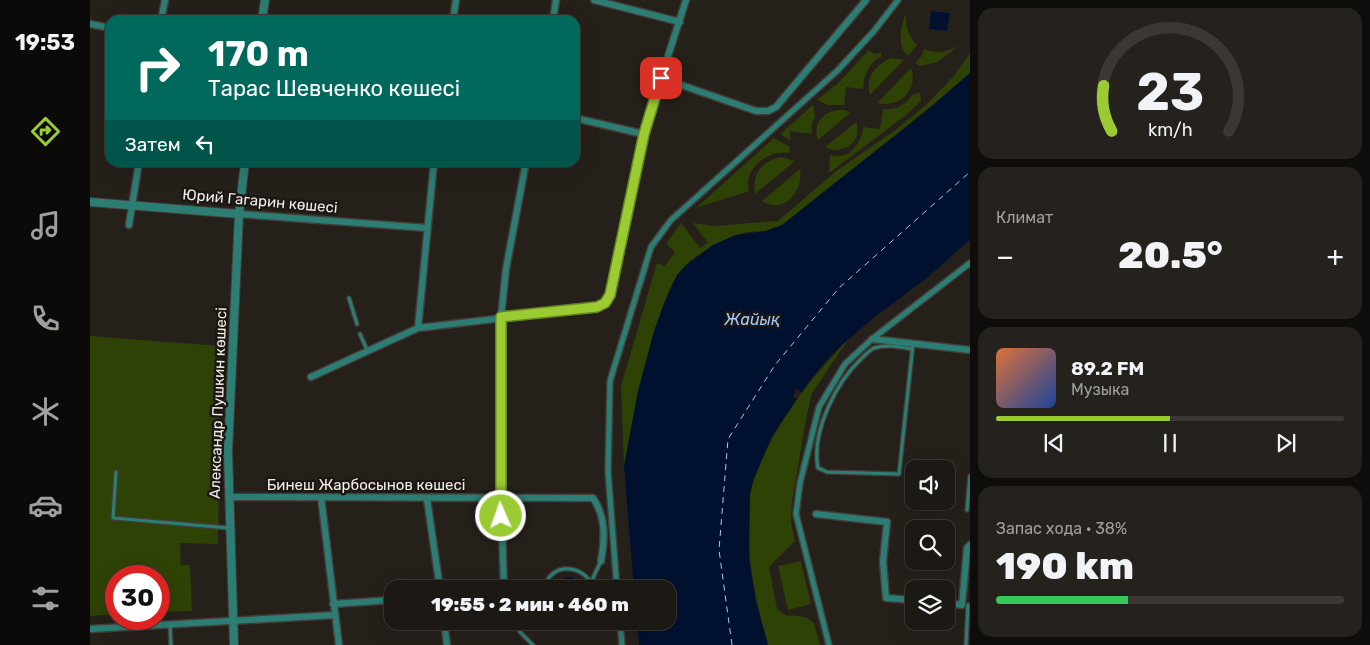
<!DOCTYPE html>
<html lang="ru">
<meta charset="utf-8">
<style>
body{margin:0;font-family:Rubik,sans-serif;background:#25211d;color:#f1f3f6;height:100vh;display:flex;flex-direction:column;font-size:19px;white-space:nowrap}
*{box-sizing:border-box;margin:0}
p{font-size:16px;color:#a0a0a0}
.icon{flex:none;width:28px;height:28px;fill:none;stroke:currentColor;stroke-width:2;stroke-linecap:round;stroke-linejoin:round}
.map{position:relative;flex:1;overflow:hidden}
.sheet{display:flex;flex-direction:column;gap:8px;padding:8px;background:#0f0d0b;width:400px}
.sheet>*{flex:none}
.banner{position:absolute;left:15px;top:15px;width:475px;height:152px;border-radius:15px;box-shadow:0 5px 20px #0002,0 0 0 1px #3a3734;background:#00695c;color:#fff;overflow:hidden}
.buttons{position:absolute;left:815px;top:460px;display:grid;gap:10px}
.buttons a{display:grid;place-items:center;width:50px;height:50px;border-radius:10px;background:#1c1814;box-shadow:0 5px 20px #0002,0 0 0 1px #3a3734;font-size:25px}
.speed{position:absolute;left:15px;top:565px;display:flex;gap:10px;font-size:25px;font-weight:700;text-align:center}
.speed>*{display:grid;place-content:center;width:65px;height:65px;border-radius:50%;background:#1c1814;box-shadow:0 5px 20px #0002,0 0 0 1px #3a3734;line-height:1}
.speed .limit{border:8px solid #d22;background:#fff;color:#111}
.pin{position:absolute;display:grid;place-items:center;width:42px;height:42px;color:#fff;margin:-21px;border-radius:10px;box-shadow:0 2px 8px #0006}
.me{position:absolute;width:55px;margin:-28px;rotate:358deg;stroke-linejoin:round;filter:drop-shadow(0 0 4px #0008)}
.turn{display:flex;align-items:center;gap:18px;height:105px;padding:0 20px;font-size:22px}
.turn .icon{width:65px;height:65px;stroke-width:2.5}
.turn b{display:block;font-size:35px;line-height:42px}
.then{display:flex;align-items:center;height:48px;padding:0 20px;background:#0003;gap:10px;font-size:19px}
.big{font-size:38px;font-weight:800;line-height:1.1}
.sheet .tile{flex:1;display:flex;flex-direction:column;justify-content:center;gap:8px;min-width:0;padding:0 18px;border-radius:15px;background:#25211d}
.sheet .dial{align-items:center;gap:0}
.dial svg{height:130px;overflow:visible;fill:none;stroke:#3a3734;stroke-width:7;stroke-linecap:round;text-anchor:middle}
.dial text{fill:#f1f3f6;stroke:none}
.song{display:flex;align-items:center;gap:15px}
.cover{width:60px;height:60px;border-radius:8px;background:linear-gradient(135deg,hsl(20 70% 55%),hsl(220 70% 35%))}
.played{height:5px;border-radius:2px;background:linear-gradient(90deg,#9bcb33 50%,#3a3734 50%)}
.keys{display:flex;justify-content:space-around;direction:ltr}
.heat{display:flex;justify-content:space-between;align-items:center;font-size:28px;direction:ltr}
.charge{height:8px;border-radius:4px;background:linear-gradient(90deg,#34c759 38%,#3a3734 0)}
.trip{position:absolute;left:294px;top:580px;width:292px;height:50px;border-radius:15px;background:#1c1814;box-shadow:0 5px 20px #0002,0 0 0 1px #3a3734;font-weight:800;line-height:50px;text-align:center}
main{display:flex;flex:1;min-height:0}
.tabs{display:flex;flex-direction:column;width:90px;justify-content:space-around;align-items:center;background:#0b0a08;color:#a0a0a0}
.tabs .icon{width:35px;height:35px}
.tabs .on{color:#9bcb33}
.tabs b{font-size:22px;color:#f1f3f6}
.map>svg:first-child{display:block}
</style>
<main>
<nav class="tabs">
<b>19:53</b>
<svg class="icon on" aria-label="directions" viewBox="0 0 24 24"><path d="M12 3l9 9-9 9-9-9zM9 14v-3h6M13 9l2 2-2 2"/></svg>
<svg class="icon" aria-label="music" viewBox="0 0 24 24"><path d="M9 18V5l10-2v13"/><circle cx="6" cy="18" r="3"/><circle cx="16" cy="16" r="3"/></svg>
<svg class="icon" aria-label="phone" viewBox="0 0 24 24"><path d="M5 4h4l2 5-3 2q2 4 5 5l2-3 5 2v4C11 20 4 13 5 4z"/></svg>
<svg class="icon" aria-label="climate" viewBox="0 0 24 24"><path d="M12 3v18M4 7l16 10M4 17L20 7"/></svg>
<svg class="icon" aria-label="car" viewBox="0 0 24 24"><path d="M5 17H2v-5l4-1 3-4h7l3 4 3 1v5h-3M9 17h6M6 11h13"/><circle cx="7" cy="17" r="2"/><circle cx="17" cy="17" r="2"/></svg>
<svg class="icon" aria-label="filters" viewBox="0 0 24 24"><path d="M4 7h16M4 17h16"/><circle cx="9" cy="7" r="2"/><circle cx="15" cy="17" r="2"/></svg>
</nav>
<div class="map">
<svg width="880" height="645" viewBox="0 0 880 645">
<rect width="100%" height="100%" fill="#26201b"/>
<!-- green -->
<path fill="#2f4205" d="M816,13C815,26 818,36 827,45L818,56C806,46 811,25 816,13Z
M869,46L847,62L831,66L825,63L831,57L834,49C848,54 856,52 869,46Z
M779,50L784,54L791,53V57C778,63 774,76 773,89L756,87L754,105H738L727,100L748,83Z
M880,53V73C832,115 783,153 733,192C718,203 705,220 688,227C678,232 669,231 659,232C638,235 601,256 588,274C579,286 572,308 568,323C552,371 543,417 534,466L531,386L567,263L575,266L585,252L576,244L591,223L610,248L618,243L603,223L625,226L688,221L745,172L804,131L836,105L864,76Z
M801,58L814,60L780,95C775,77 785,65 801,58Z
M821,68C829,90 809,109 787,103Z
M830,93L831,101L816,115L739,173L740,155C760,161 771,144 773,127L790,129L793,109C806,110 816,105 823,94Z
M723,105L725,116L721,127L722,134L700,131V140L690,134Z
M748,110H754L760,113L728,140C722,124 733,112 748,110Z
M766,122C773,142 753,156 735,147Z
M684,138L700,147L699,153C679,149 652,169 659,191L606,208Z
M691,157L705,161L665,194C662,174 671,161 691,157Z
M710,169C714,191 694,215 672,201Z
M0,336L131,346L128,544L90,543L91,565H100L102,611L69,612V576H26V614L0,616Z
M759,338L722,393L717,414L702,501L701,522L705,541L679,567L687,609L695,615L716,617L724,623L730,645H678C666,600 657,564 659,517C659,510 659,502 660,494C662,483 667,472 671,462C693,412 722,378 759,338Z
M711,561L721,604L698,610L688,566Z"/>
<!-- water -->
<path fill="#001130" d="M841,11L860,13L857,31L839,29Z
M880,73V240C866,252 853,264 839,276C793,312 745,342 712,392L706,389L703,397L707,399L682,436L663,481L660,495L659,560L666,602L678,645H549L547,621H578V589H544L534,466L548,391L564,331L572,309L587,275L597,264L623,245L646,235L675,231L692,225L841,107Z
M481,577L492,582L495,589H465C467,581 473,578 481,577Z"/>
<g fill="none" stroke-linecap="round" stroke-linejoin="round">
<!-- ferry -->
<path stroke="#a1c9ff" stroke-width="1" stroke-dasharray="6 5" stroke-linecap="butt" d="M642,645L629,550L638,439L685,365L749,288L880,172"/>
<!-- service casing -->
<g stroke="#433d38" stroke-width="5.5">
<path id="service" d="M259,298L267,324
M270,334L278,352
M822,349C810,347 797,344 784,348C780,350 776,354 772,358C746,382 721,432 728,468L737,472L809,474L823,344
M26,472L23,518L139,528
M877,510L880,476
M501,582L511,561
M454,589C460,561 495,563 504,589
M424,621L430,632L443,645
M523,621L529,628
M80,626L81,645
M876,645L878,605"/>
</g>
<!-- pedestrian casing -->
<g stroke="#433d38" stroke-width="8">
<path id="pedestrian" d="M527,589L518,471L520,381L561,247L581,220L747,71L784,31L808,0
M530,621L532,645
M739,645L706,514L710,483L729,407L755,364L782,339L880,263"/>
</g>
<!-- minor casing -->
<g stroke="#433d38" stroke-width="9">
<path id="minor" d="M504,0L590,22
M71,20L75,0
M363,20L366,0
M463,20L466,0
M0,24L20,28
M571,78L666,111H678L686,107L776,0
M485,118L553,134
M149,214L337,228
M39,225L49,162
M328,328L344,162
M782,339L880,350
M221,377L328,328L507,307L515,303L520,295L553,134L596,0
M139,497L503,498C516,517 515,538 511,561
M231,497L249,645
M337,499L350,589
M726,514L797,522L793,562L796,598L824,600
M414,589L411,498V317L416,269L436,162
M856,603L872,605L877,548L880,545
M243,604L302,600
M354,621L357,645
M0,629L245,615"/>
</g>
<!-- tertiary casing -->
<g stroke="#433d38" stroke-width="10">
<path id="tertiary" d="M172,20L175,0
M0,202L149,214
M144,645L138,452L149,214L155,162"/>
</g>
<!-- service -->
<use href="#service" stroke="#2c7e74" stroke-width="3"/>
<!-- pedestrian -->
<use href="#pedestrian" stroke="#2c7e74" stroke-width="5"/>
<!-- minor -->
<use href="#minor" stroke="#2c7e74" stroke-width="6"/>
<!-- tertiary -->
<use href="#tertiary" stroke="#2c7e74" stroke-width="8"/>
</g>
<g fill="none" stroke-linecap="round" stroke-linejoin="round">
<!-- route casing -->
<g stroke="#658421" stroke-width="12">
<path id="route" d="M411,516V317L507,307L515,303L520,295L554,134L571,78"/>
</g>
<!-- route -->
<use href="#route" stroke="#9bcb33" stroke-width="9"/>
</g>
<g text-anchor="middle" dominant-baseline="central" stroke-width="5" stroke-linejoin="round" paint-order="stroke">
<!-- street labels -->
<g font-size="15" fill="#f2eeeb" stroke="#1c1712">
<text transform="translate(170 201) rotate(5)">Юрий Гагарин көшесі</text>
<text transform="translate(128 403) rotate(-88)">Александр Пушкин көшесі</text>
<text x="276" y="485">Бинеш Жарбосынов көшесі</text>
</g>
<!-- water labels -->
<g font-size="16" font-style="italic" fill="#a1c9ff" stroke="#1c1712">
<text x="662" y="319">Жайық</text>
</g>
</g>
</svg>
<div class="buttons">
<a><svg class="icon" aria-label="sound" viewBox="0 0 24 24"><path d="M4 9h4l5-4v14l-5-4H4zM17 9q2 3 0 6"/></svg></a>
<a><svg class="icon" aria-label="search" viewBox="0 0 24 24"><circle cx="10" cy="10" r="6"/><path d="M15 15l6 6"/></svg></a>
<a><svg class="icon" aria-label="layers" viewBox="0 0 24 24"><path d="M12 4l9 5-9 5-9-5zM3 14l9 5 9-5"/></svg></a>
</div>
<div class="speed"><div class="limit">30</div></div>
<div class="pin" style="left:571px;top:78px;background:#d93025"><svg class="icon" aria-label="arrive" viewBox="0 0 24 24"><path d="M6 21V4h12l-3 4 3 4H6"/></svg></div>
<svg class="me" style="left:411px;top:516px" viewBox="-20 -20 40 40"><circle r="17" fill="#9bcb33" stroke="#fff" stroke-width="3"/><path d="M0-11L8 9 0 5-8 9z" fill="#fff"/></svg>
<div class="trip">19:55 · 2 мин · 460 m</div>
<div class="banner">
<div class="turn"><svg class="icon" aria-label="right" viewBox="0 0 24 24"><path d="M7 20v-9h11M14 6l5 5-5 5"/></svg><div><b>170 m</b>Тарас Шевченко көшесі</div></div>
<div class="then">Затем<svg class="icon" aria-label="left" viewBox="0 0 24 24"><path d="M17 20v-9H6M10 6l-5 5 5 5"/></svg></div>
</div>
</div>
<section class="sheet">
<div class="tile dial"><svg viewBox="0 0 100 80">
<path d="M14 69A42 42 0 1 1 86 69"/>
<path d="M14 69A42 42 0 0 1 9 41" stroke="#9bcb33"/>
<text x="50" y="56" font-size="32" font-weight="700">23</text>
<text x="50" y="72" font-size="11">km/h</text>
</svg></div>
<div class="tile"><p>Климат</p>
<div class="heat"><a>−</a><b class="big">20.5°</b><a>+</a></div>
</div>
<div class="tile">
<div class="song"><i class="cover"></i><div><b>89.2 FM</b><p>Музыка</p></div></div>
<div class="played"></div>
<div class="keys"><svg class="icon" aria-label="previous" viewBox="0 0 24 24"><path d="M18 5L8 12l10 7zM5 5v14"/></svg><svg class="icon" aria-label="pause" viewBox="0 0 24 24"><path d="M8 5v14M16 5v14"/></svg><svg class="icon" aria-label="next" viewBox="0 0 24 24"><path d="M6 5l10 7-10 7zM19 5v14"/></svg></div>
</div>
<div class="tile"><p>Запас хода · 38%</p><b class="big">190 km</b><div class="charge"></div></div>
</section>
</main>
